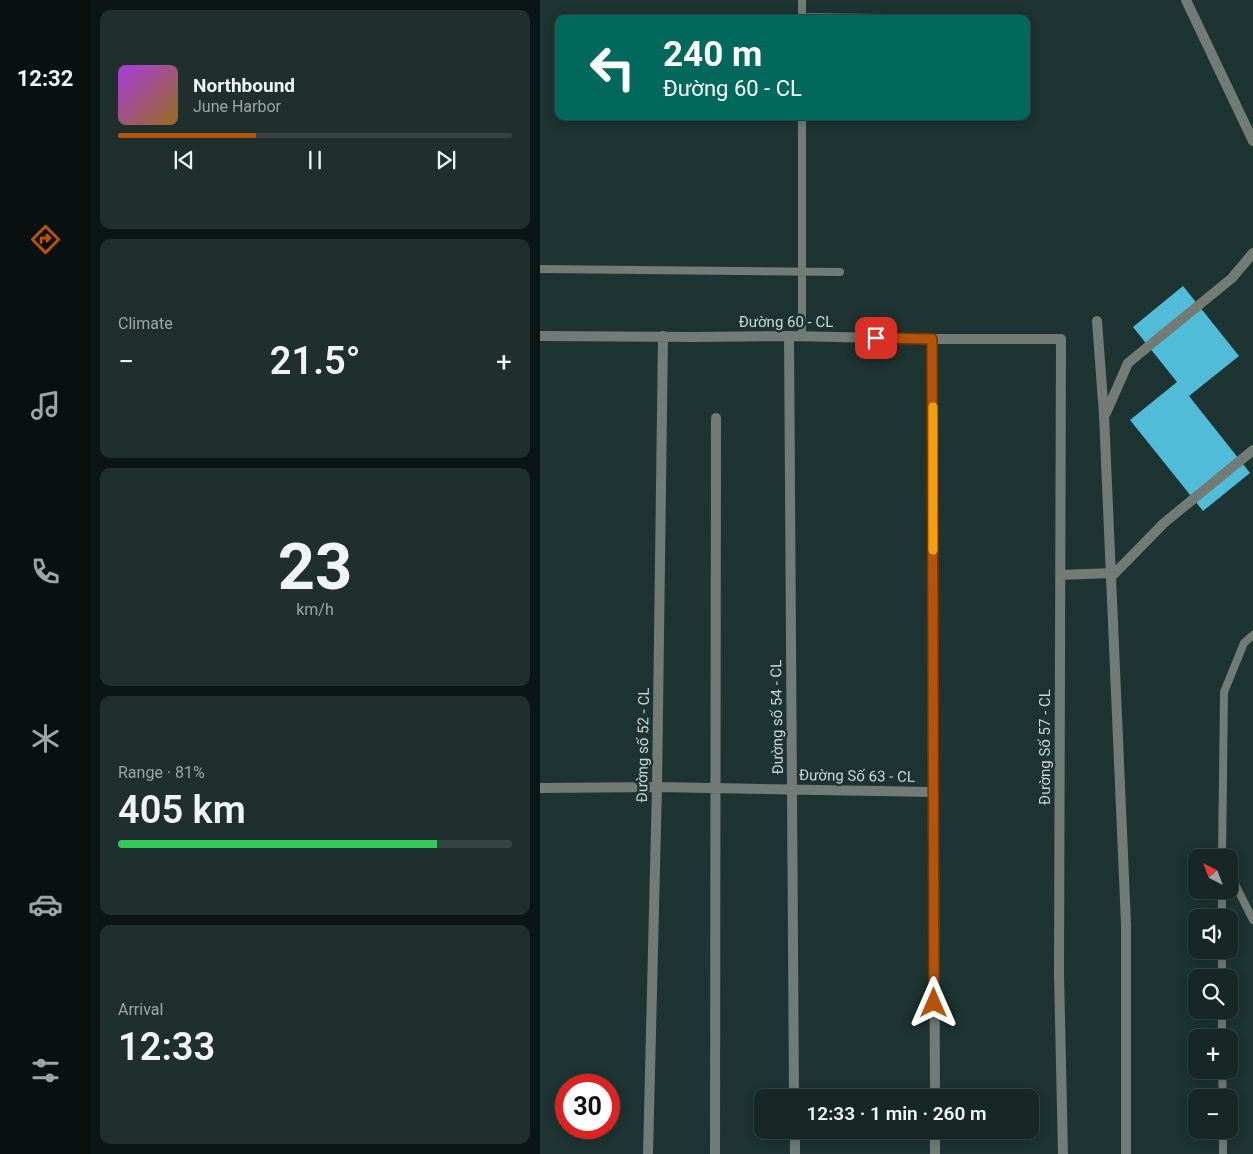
<!DOCTYPE html>
<meta charset="utf-8">
<style>
body{margin:0;font-family:Roboto,sans-serif;background:#1f2f2e;color:#f1f3f6;height:100vh;display:flex;flex-direction:column;font-size:19px;white-space:nowrap}
*{box-sizing:border-box;margin:0}
p{font-size:16px;color:#9ea5a7}
.icon{flex:none;width:28px;height:28px;fill:none;stroke:currentColor;stroke-width:2;stroke-linecap:round;stroke-linejoin:round}
.map{position:relative;flex:1;overflow:hidden}
.drawer{display:flex;flex-direction:column;gap:10px;padding:10px;background:#0c1515;width:450px}
.drawer>*{flex:none}
.hud{position:absolute;left:15px;top:15px;width:475px;height:105px;border-radius:10px;box-shadow:0 2px 12px #0003,0 0 0 1px #354443;background:#00695c;color:#fff;overflow:hidden}
.needle{width:32px;rotate:318deg}
.tools{position:absolute;left:648px;top:849px;display:grid;gap:10px}
.tools a{display:grid;place-items:center;width:50px;height:50px;border-radius:10px;background:#162726;box-shadow:0 2px 12px #0003,0 0 0 1px #354443;font-size:25px}
.speed{position:absolute;left:15px;top:1074px;display:flex;gap:10px;font-size:25px;font-weight:700;text-align:center}
.speed>*{display:grid;place-content:center;width:65px;height:65px;border-radius:50%;background:#162726;box-shadow:0 2px 12px #0003,0 0 0 1px #354443;line-height:1}
.speed .limit{border:8px solid #d22;background:#fff;color:#111}
.pin{position:absolute;display:grid;place-items:center;width:42px;height:42px;color:#fff;margin:-21px;border-radius:10px;box-shadow:0 2px 8px #0006}
.me{position:absolute;width:55px;margin:-28px;rotate:0deg;stroke-linejoin:round;filter:drop-shadow(0 0 4px #0008)}
.turn{display:flex;align-items:center;gap:18px;height:105px;padding:0 25px;font-size:22px}
.turn .icon{width:65px;height:65px;stroke-width:2.5}
.turn b{display:block;font-size:35px;line-height:42px}
.big{font-size:38px;font-weight:600;line-height:1.1}
.drawer .tile{flex:1;display:flex;flex-direction:column;justify-content:center;gap:8px;min-width:0;padding:0 18px;border-radius:10px;background:#1f2f2e}
.drawer .dial{align-items:center;gap:0}
.dial b{font-size:65px;line-height:1}
.song{display:flex;align-items:center;gap:15px}
.cover{width:60px;height:60px;border-radius:8px;background:linear-gradient(135deg,hsl(280 70% 55%),hsl(40 70% 35%))}
.played{height:5px;border-radius:2px;background:linear-gradient(90deg,#b45309 35%,#354443 35%)}
.keys{display:flex;justify-content:space-around;direction:ltr}
.heat{display:flex;justify-content:space-between;align-items:center;font-size:28px;direction:ltr}
.charge{height:8px;border-radius:4px;background:linear-gradient(90deg,#34c759 81%,#354443 0)}
.trip{position:absolute;left:214px;top:1089px;width:285px;height:50px;border-radius:10px;background:#162726;box-shadow:0 2px 12px #0003,0 0 0 1px #354443;font-weight:600;line-height:50px;text-align:center}
main{display:flex;flex:1;min-height:0}
.tab-bar{display:flex;flex-direction:column;width:90px;justify-content:space-around;align-items:center;background:#09100f;color:#9ea5a7}
.tab-bar .icon{width:35px;height:35px}
.tab-bar .current{color:#b45309}
.tab-bar b{font-size:22px;color:#f1f3f6}
.map>svg:first-child{display:block}
</style>
<main>
<nav class="tab-bar">
<b>12:32</b>
<svg class="icon current" aria-label="directions" viewBox="0 0 24 24"><path d="M12 3l9 9-9 9-9-9zM9 14v-3h6M13 9l2 2-2 2"/></svg>
<svg class="icon" aria-label="music" viewBox="0 0 24 24"><path d="M9 18V5l10-2v13"/><circle cx="6" cy="18" r="3"/><circle cx="16" cy="16" r="3"/></svg>
<svg class="icon" aria-label="phone" viewBox="0 0 24 24"><path d="M5 4h4l2 5-3 2q2 4 5 5l2-3 5 2v4C11 20 4 13 5 4z"/></svg>
<svg class="icon" aria-label="climate" viewBox="0 0 24 24"><path d="M12 3v18M4 7l16 10M4 17L20 7"/></svg>
<svg class="icon" aria-label="car" viewBox="0 0 24 24"><path d="M5 17H2v-5l4-1 3-4h7l3 4 3 1v5h-3M9 17h6M6 11h13"/><circle cx="7" cy="17" r="2"/><circle cx="17" cy="17" r="2"/></svg>
<svg class="icon" aria-label="filters" viewBox="0 0 24 24"><path d="M4 7h16M4 17h16"/><circle cx="9" cy="7" r="2"/><circle cx="15" cy="17" r="2"/></svg>
</nav>
<section class="drawer">
<div class="tile">
<div class="song"><i class="cover"></i><div><b>Northbound</b><p>June Harbor</p></div></div>
<div class="played"></div>
<div class="keys"><svg class="icon" aria-label="previous" viewBox="0 0 24 24"><path d="M18 5L8 12l10 7zM5 5v14"/></svg><svg class="icon" aria-label="pause" viewBox="0 0 24 24"><path d="M8 5v14M16 5v14"/></svg><svg class="icon" aria-label="next" viewBox="0 0 24 24"><path d="M6 5l10 7-10 7zM19 5v14"/></svg></div>
</div>
<div class="tile"><p>Climate</p>
<div class="heat"><a>−</a><b class="big">21.5°</b><a>+</a></div>
</div>
<div class="tile dial"><b>23</b><p>km/h</p></div>
<div class="tile"><p>Range · 81%</p><b class="big">405 km</b><div class="charge"></div></div>
<div class="tile"><p>Arrival</p><b class="big">12:33</b></div>
</section>
<div class="map">
<svg width="713" height="1154" viewBox="0 0 713 1154">
<rect width="100%" height="100%" fill="#1d3432"/>
<!-- building -->
<path fill="#51bcd8" d="M643,286L699,356L649,396L710,473L663,511L590,420L637,382L593,327Z"/>
<g fill="none" stroke-linecap="round" stroke-linejoin="round">
<!-- lane -->
<path stroke="#727b75" stroke-width="8" d="M262,17L430,19
M262,19V0
M262,116V337
M0,269L300,272
M682,858L684,692L704,643L713,635
M689,872L713,920
M682,890V918
M682,950V978
M682,1010V1038
M682,1070L683,1098
M683,1130V1154"/>
<!-- street -->
<path stroke="#727b75" stroke-width="10" d="M646,0L713,141
M557,321L564,415L586,924V1154
M0,336L154,337L249,336L392,339H521L519,974L523,1154
M249,336L254,1098
M392,339L395,1098
M566,413L588,363L692,278L713,253
M521,575L571,573
M571,577L624,523L713,450
M0,788L117,787L393,792
M255,1130V1154
M395,1130V1154
M108,1154L117,787L123,336
M175,1154L176,418"/>
</g>
<g fill="none" stroke-linecap="round" stroke-linejoin="round">
<!-- route casing -->
<g stroke="#753606" stroke-width="12">
<path id="route" d="M336,338L392,339L394,1003"/>
</g>
<!-- route -->
<use href="#route" stroke="#b45309" stroke-width="9"/>
<!-- slow -->
<path stroke="#f59e0b" stroke-width="9" d="M393,407V550"/>
</g>
<g text-anchor="middle" dominant-baseline="central" stroke-width="5" stroke-linejoin="round" paint-order="stroke">
<!-- street labels -->
<g font-size="15" fill="#cad7d6" stroke="#1d3432">
<text x="246" y="322">Đường 60 - CL</text>
<text transform="translate(237 717) rotate(-91)">Đường số 54 - CL</text>
<text transform="translate(103 745) rotate(-89)">Đường số 52 - CL</text>
<text transform="translate(505 747) rotate(-90)">Đường Số 57 - CL</text>
<text transform="translate(317 776) rotate(1)">Đường Số 63 - CL</text>
</g>
</g>
</svg>
<div class="tools">
<a><svg class="needle" viewBox="-14 -14 28 28"><path d="M0-13l5 13h-10z" fill="#e53935"/><path d="M0 13l5-13h-10z" fill="#9ea5a7"/></svg></a>
<a><svg class="icon" aria-label="sound" viewBox="0 0 24 24"><path d="M4 9h4l5-4v14l-5-4H4zM17 9q2 3 0 6"/></svg></a>
<a><svg class="icon" aria-label="search" viewBox="0 0 24 24"><circle cx="10" cy="10" r="6"/><path d="M15 15l6 6"/></svg></a>
<a>+</a>
<a>−</a>
</div>
<div class="speed"><div class="limit">30</div></div>
<div class="pin" style="left:336px;top:338px;background:#d93025"><svg class="icon" aria-label="arrive" viewBox="0 0 24 24"><path d="M6 21V4h12l-3 4 3 4H6"/></svg></div>
<svg class="me" style="left:394px;top:1003px" viewBox="-20 -20 40 40"><path d="M0-17L14 15 0 8-14 15z" fill="#b45309" stroke="#fff" stroke-width="4"/></svg>
<div class="trip">12:33 · 1 min · 260 m</div>
<div class="hud">
<div class="turn"><svg class="icon" aria-label="left" viewBox="0 0 24 24"><path d="M17 20v-9H6M10 6l-5 5 5 5"/></svg><div><b>240 m</b>Đường 60 - CL</div></div>
</div>
</div>
</main>
